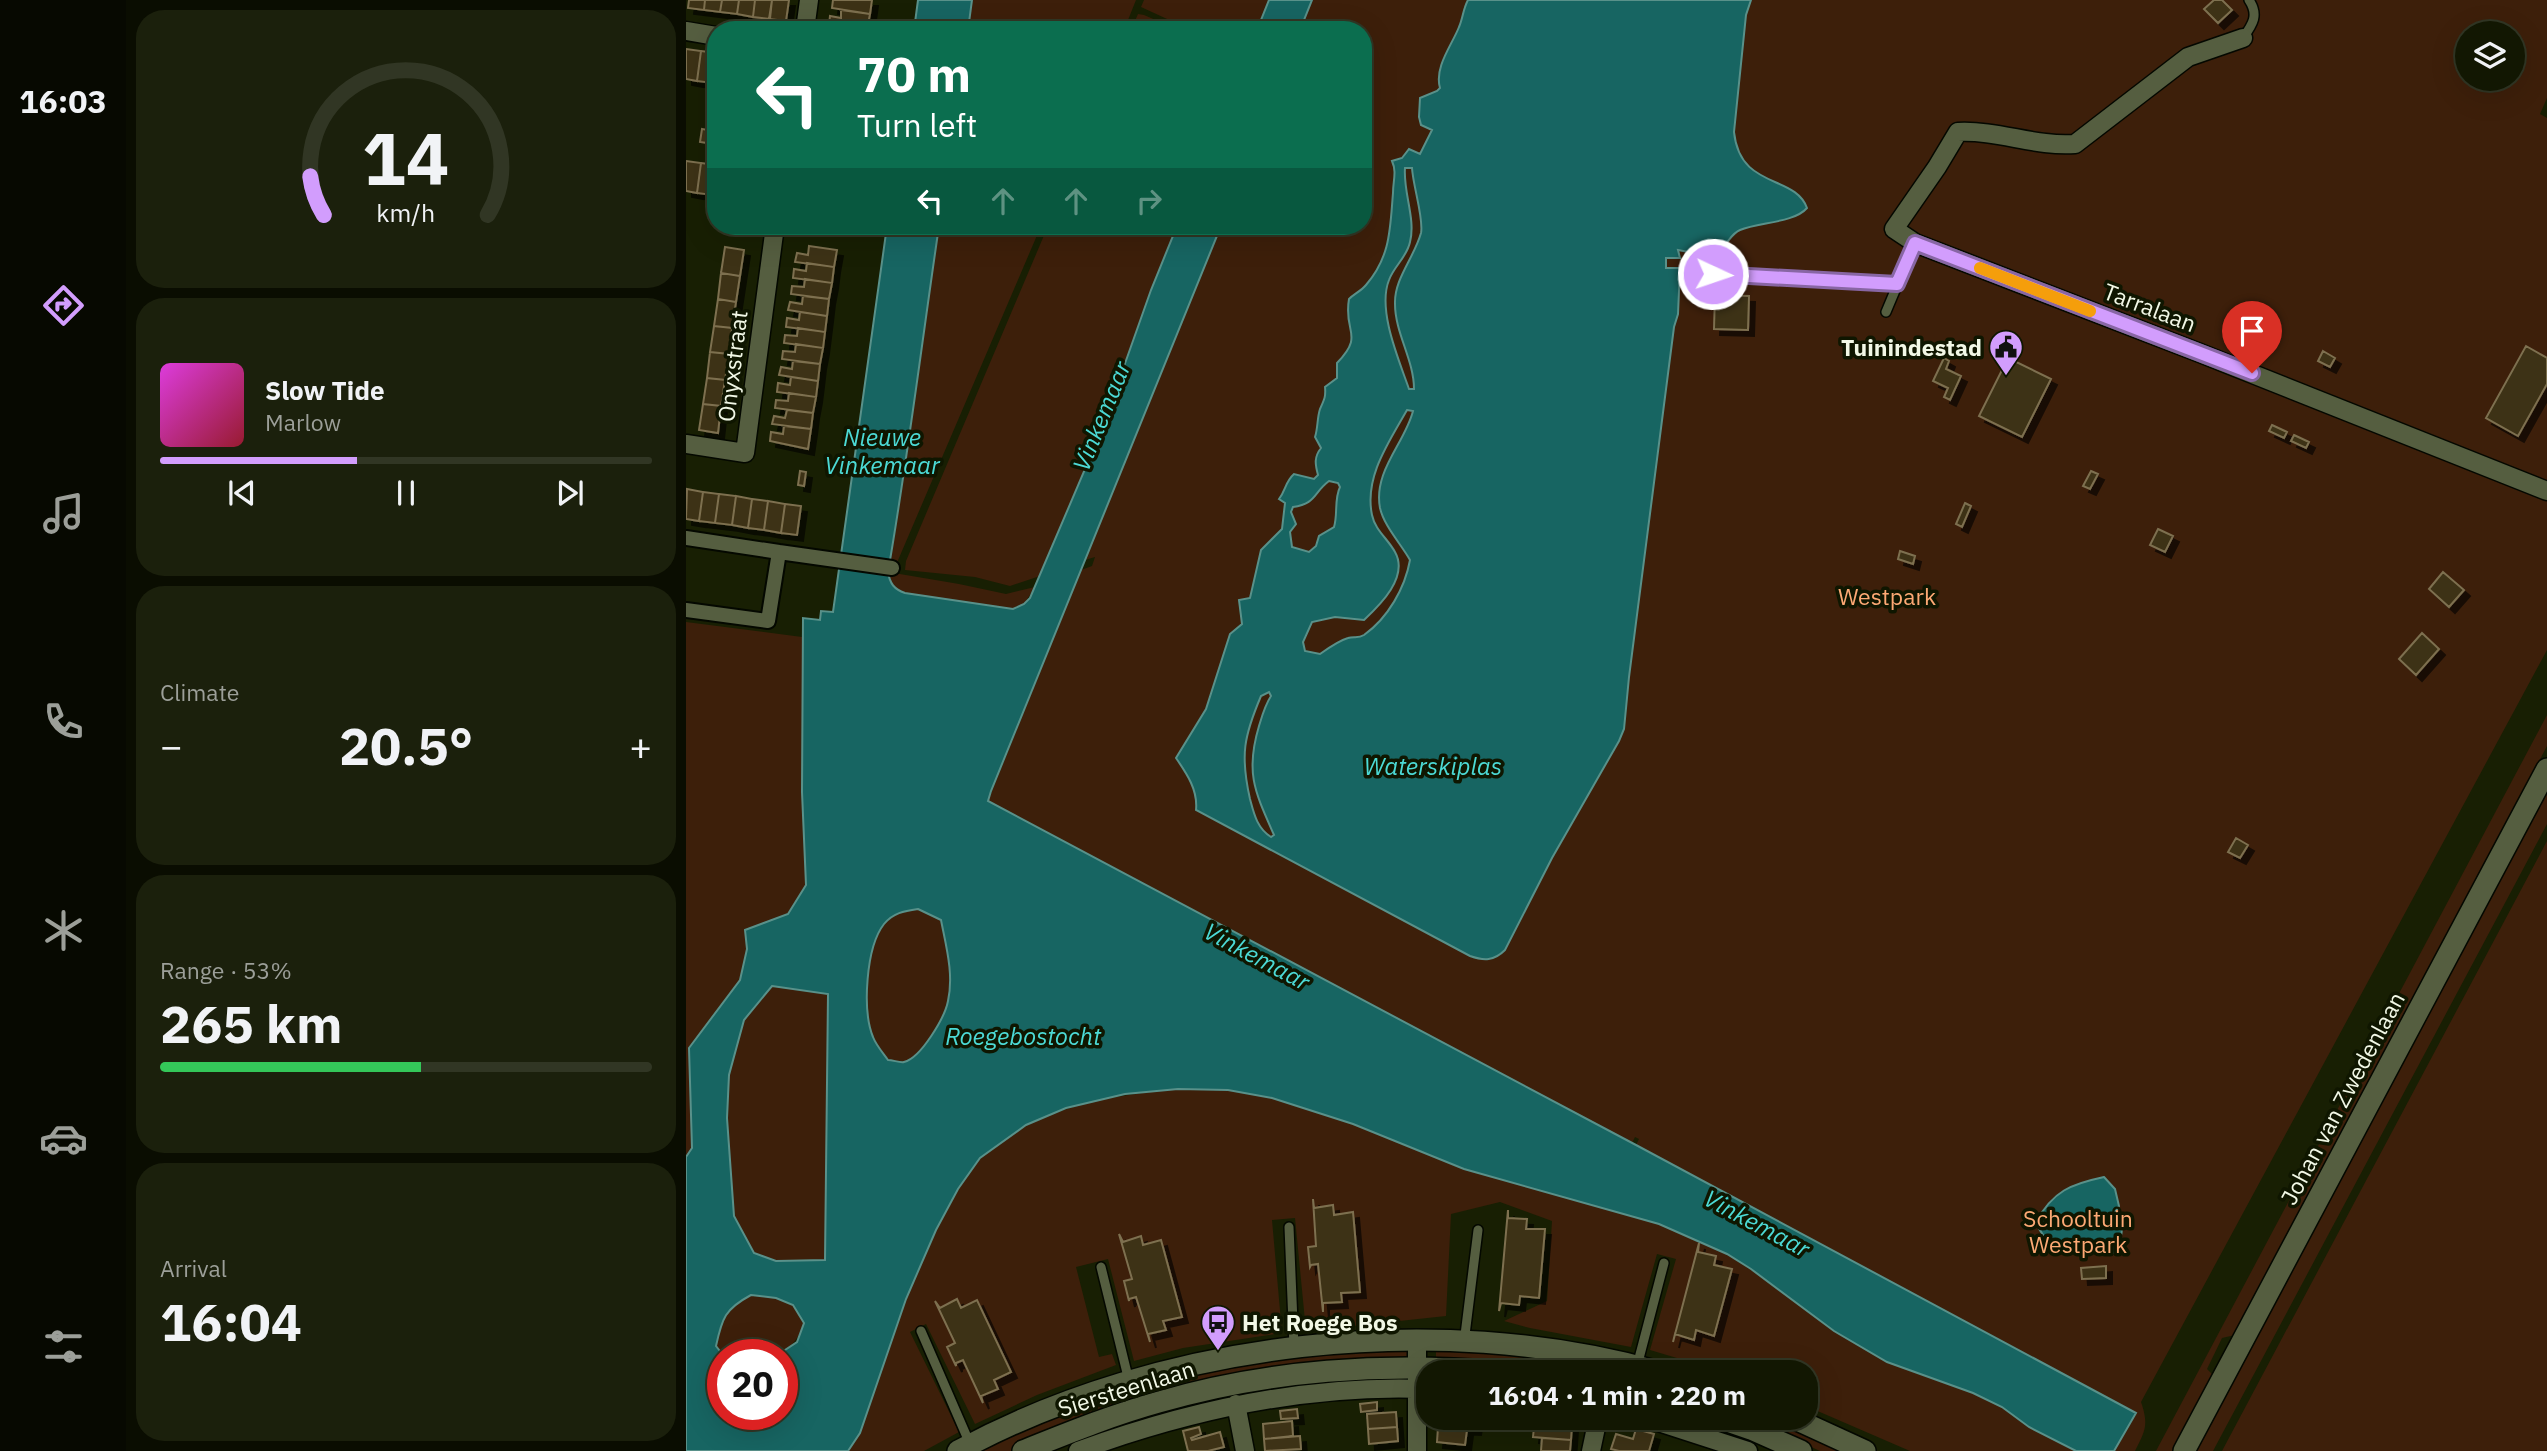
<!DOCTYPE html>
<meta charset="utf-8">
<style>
body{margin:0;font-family:"IBM Plex Sans",sans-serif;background:#1b200c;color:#f1f3f6;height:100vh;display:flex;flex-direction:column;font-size:26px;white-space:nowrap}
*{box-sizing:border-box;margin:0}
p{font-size:23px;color:#9c9f99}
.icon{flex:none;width:38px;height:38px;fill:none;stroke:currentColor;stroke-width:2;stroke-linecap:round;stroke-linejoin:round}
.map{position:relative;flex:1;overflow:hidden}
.details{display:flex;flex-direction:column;gap:10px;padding:10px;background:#0a0d01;width:560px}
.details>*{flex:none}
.guide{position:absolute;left:21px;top:21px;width:665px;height:214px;border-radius:28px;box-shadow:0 7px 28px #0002,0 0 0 2px #313624;background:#0b6e4f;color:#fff;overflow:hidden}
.fabs{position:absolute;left:1769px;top:21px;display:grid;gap:14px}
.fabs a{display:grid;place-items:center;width:70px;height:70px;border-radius:50%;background:#121702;box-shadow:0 7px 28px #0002,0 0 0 2px #313624;font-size:35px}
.speed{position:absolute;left:21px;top:1339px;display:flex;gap:14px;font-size:35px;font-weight:700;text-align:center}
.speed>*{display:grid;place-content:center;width:91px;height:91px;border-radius:50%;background:#121702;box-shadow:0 7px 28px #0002,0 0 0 2px #313624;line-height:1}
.speed .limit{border:10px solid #d22;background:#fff;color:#111}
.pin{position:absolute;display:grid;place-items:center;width:60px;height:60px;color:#fff;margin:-72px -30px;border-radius:50% 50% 50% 0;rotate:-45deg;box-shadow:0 0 7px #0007}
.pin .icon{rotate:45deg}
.me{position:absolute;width:77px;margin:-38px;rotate:93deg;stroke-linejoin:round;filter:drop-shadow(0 0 5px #0008)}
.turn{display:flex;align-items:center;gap:24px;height:147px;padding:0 35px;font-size:32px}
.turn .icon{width:91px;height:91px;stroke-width:2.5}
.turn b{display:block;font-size:49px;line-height:60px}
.lanes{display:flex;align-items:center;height:66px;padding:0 35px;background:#0003;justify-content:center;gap:35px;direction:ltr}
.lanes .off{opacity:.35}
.big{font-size:52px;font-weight:800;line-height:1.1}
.details .card{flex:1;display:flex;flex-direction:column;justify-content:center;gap:10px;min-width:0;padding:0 24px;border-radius:28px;background:#1b200c}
.details .dial{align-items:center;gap:0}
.dial svg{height:182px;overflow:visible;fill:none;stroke:#313624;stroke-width:7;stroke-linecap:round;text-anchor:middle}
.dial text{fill:#f1f3f6;stroke:none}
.song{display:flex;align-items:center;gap:21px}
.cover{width:84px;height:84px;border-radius:10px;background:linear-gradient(135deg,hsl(300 70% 55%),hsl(350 70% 35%))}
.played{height:7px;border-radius:4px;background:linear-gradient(90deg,#d29dfd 40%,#313624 40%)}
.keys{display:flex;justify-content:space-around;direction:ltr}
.heat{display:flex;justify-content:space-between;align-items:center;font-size:38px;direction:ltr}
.charge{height:10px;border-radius:5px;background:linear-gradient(90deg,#34c759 53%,#313624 0)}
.trip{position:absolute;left:730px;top:1360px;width:402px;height:70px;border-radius:28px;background:#121702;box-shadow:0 7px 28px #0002,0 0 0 2px #313624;font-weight:800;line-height:70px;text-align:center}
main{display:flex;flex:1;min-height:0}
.menu{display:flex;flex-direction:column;width:126px;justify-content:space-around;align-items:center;background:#070901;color:#9c9f99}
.menu .icon{width:49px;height:49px}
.menu .on{color:#d29dfd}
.menu b{font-size:32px;color:#f1f3f6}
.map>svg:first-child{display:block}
</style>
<main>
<nav class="menu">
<b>16:03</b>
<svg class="icon on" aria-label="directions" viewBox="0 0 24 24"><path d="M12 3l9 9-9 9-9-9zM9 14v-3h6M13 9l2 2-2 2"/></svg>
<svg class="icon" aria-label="music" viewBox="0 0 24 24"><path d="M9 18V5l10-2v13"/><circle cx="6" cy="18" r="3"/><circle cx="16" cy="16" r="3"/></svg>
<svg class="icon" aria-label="phone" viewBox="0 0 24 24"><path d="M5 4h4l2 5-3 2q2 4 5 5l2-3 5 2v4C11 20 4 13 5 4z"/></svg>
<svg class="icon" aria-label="climate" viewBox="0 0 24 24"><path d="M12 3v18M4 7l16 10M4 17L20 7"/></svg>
<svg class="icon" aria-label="car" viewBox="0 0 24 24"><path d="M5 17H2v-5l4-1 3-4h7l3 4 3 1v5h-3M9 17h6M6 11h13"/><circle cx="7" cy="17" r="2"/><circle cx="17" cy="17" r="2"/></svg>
<svg class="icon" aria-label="filters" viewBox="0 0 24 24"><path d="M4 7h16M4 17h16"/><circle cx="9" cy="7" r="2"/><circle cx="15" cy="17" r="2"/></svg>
</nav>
<section class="details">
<div class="card dial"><svg viewBox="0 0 100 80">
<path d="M14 69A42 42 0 1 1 86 69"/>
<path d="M14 69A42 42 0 0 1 8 52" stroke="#d29dfd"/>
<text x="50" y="56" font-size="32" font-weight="700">14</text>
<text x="50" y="72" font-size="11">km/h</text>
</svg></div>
<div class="card">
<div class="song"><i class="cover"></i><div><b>Slow Tide</b><p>Marlow</p></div></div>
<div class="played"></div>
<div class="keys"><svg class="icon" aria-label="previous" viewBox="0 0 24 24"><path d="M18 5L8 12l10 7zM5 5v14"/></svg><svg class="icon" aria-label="pause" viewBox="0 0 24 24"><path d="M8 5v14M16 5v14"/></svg><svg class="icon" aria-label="next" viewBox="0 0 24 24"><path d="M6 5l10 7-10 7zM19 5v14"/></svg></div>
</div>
<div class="card"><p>Climate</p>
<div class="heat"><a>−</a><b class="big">20.5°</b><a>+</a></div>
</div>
<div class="card"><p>Range · 53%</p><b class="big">265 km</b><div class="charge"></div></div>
<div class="card"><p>Arrival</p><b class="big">16:04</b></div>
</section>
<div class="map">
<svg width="1861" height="1451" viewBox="0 0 1861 1451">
<defs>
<filter id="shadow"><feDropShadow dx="6" dy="6" stdDeviation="0" flood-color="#0009"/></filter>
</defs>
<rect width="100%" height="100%" fill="#181f03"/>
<!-- green -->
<path fill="#3d1f0a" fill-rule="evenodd" d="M286,0H450L438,30H282Z
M458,0H583L571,30H505L455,7Z
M626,0H1861V98L1854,114L1861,118V650L1455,1402C1463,1425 1459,1431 1449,1451H1428L1449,1412L950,1145L953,1139L949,1137L946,1143L302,801L395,570L406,566L409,557L399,560L535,226H677V30H614ZM1782,33H1827V79H1782Z
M452,14L458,15L493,30H445Z
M253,226H355L210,565L204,564C223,452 237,339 253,226Z
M362,226H491L465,290L414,434L354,576L324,586L289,577L219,570L220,561Z
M202,572L273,584L320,594L349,587L338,604L327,609L219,593C209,589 204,584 202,572Z
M0,622L116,637V792L120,885L102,914L59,930L61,949L54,980L3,1048L6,1149L0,1157Z
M1861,715V746L1549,1335L1536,1338L1521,1369L1528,1376L1487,1451H1470Z
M1861,789V824L1527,1451H1511Z
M1861,841V1451H1536Z
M232,909L255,919C260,946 267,974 262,1001C259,1016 235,1058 219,1062C214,1063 207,1061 202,1060C197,1053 190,1045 187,1037C176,1010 180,947 198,924C207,913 218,911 232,909Z
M86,986L142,993L139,1260L90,1261L68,1253L48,1216L41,1117L43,1075L58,1020Z
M492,1089L542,1090L586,1098L667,1124L778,1169L973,1224L1041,1254L1065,1269L1148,1331L1232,1374L1287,1393L1316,1407L1343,1427L1390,1451H1224L1120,1406V1372H1038L964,1350L990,1259L971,1254L945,1347L844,1328L818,1321L861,1301L866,1221L814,1202L765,1214L760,1316L620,1331L609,1218L586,1220L596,1333L497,1348L448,1361L422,1259L390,1267L413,1357L426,1354L430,1365L351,1395L289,1424L240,1324L224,1332L273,1432L238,1451H162L174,1433C200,1356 224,1277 263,1206C272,1190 282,1169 295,1157C350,1107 422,1096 492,1089Z
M65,1295L90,1298L107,1305L118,1324C101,1368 74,1351 37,1355L30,1346C36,1318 38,1309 65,1295Z
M721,1345L724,1354L721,1361H702L370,1431L325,1451H287L363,1415L552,1361Z
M772,1345L951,1372H872L750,1359V1350Z
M1053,1418H1092L1161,1451H1134L1072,1423Z"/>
<!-- water -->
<path fill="#176562" stroke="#59918a" stroke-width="2" fill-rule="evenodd" d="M232,0H286L282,30H228Z
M583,0H626L614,30H571Z
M782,0H1065L1060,15L1048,132C1054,190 1109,174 1121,208C1108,223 1073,222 1054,230C1044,234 1041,247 1030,251C1019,256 1003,252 992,250L994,258H980V268H994L992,314L988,327L943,677L938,729L933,741L866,858L819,950C808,961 798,961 784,956L510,810C512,790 501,774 490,758L520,709L544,634L556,624L553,600L564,598L575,550L596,529L599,503L593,499C600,490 599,482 608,474L628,479L632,475C629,464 628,457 635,448L629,437C632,428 631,418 634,409C638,400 640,397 639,387L651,378V363C679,334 657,333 663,299C668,294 675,291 680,285C705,256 704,228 707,193C707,181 711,172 706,161L716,158L723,149L734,154L746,130L735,125L733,117L734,98L751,91L754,88C748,67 766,45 773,27C777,18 777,9 782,0ZM719,168H726C727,186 738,219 735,233C728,258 708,279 709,304C709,333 728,360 728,389H723C713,360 691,310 703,280C708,266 721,257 724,242C730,219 717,192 719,168ZM721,410L727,411C719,443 687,471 694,508C698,526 715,544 724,560C719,588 702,618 678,635C672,639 668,636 662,638C655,640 641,649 634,654L619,651L617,642L626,622L649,617L678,620C694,605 723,577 709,552C702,539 689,530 686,515C678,477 703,442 721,410ZM643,481L652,483L654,487C648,499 652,514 648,527L633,536L630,546L623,552L606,547L604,532L610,524L605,512L607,507C630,504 627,493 643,481ZM583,692L585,696C579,705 576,716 573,726C559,773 569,792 588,835L585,837C571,828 568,814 564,799C554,755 558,736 575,696Z
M201,226H253C236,341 222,457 202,572C204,584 208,589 219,593L327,609L338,604L344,598L414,434L465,290L491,226H535L305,791L302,801L950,1145L1450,1413L1428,1451H1390L1343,1427L1316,1407L1287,1393L1201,1362L1148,1331L1065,1269L1041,1254L973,1224L778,1169L667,1124L586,1098L542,1090L492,1089L439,1094L380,1108L340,1125L294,1158L272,1189L250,1230L220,1299L174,1433L162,1451H0V1157L6,1148L3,1048L54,980L61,949L59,930L102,914L120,885L116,792L117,618L134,620L135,611L147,612ZM232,909L255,920C260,946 268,974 262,1001C259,1017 235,1058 218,1062C214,1063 207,1060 202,1060C197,1053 190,1045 187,1037C176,1010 180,947 198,924C207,913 218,911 232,909ZM86,986L142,994L139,1260L90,1261L68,1253L48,1216L41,1118L43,1075L58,1020ZM65,1295L90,1298L107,1305L118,1323L111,1342L93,1354H96V1414H37V1355L30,1346C36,1318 39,1309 65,1295Z
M1418,1177L1429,1189L1433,1206L1428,1214C1441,1225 1435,1237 1430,1252L1420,1255C1413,1252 1406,1246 1400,1244C1374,1239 1364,1255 1350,1222C1367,1191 1385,1184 1418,1177Z"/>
<!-- building -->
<path fill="#3d3113" stroke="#7d6f50" stroke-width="2" filter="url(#shadow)" d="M3,0H19L18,10L2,8Z
M19,0H36L34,12L18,10Z
M36,0H53L51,14L34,12Z
M53,0H69L67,17L51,14Z
M69,0H86L84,19L67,17Z
M86,0H103L100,21L83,19Z
M147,0H186L184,14L146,8Z
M1528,0H1536L1546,10L1532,23L1518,9Z
M155,10L184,14L181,30L143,25L144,16L155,18Z
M0,49L15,51L11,81L0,79Z
M15,51L30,53L27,83L11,81Z
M16,129L22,130L21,143L14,142Z
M0,161L15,163L11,193L0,191Z
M15,163L30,165L27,195L11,193Z
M123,246L151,250L148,267L109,262L111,253L122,255Z
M39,247L58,250L54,276L35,273Z
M121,263L148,267L146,283L107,278L108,269L120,271Z
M35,273L54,276L50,302L32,299Z
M119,279L146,283L143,299L105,294L106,286L118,287Z
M1029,295L1063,296L1062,330L1028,329Z
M117,296L143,299L141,316L102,310L104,302L116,304Z
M32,299L50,302L46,328L28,326Z
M114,312L141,316L139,332L100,327L101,318L113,320Z
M28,326L46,328L43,354L24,352Z
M112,328L139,332L137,348L98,343L99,335L111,336Z
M110,344L137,348L134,364L96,359L97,351L109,352Z
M1840,346L1861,358V384L1832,436L1800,418Z
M1637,351L1649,358L1644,367L1632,361Z
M24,352L43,354L39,380L21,378Z
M1258,358L1263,361L1260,369L1275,376L1264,400L1258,397L1262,388L1247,381Z
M1322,358L1365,379L1336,437L1293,416Z
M107,361L134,364L132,381L93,375L95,367L106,369Z
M105,377L132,381L130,397L91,392L92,383L104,385Z
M21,378L39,380L35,406L17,404Z
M103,393L130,397L127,413L89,408L90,400L102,401Z
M17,404L35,406L32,433L13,430Z
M101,410L127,413L125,429L86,424L88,416L99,418Z
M1586,425L1601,432L1598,438L1583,431Z
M98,426L125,429L122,449L84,441L85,432L97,434Z
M1608,435L1623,442L1620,448L1605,441Z
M114,471L120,472L118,486L112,485Z
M1405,471L1412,474L1404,489L1397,486Z
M1,489L17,492L13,521L0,519Z
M17,492L33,494L29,523L13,521Z
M33,494L50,496L46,525L29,523Z
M50,496L66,499L62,528L46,525Z
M66,499L82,501L78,530L62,528Z
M82,501L99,504L95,533L78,530Z
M1279,503L1285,506L1276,527L1270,524Z
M99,504L115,506L111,535L95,533Z
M1472,529L1487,536L1479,552L1464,545Z
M1214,551L1229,556L1227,564L1212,559Z
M1757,572L1778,590L1763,607L1743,589Z
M1736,633L1753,649L1730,675L1713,659Z
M1550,838L1562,845L1554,858L1542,852Z
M627,1199L628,1208L647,1205L648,1215L667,1212L674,1292L655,1293L656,1302L637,1303V1312L632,1264L625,1265L624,1267L622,1247L630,1246Z
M822,1210V1218L841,1219L840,1229H859L853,1298L834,1296L833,1305L815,1303L813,1311Z
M433,1234L437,1242L455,1236L457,1245L475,1240L496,1317L477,1321L480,1330L462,1334L464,1342L450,1297L443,1299V1301L438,1281L446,1279Z
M1013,1243L1012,1252L1030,1256L1028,1265L1046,1269L1028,1336L1010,1330L1008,1340L989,1334L987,1342Z
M1420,1266V1278L1396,1279L1395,1268Z
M271,1299L275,1308L291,1300L325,1372L308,1380L312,1389L295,1396L297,1403L277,1360L270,1363V1366L261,1347L269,1343L249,1301L254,1308Z
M691,1402V1410L675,1412L674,1404Z
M611,1409L612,1418L595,1419L594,1411Z
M710,1412L711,1427L682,1429L681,1414Z
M753,1418H791L789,1429L752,1427Z
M849,1418H868L867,1424L886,1425L885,1440L847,1437Z
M606,1421L607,1436L578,1439L577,1424Z
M513,1427L515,1434L505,1438L506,1440L534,1432L538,1447L522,1451H502L497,1431Z
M711,1427L712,1441L683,1444L682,1429Z
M752,1427L781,1430L779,1445L751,1442Z
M950,1429L968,1434L963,1451H933L925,1449L930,1434L947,1439Z
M614,1436L615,1449L579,1451L578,1439Z
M856,1438L885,1440L884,1451H855Z"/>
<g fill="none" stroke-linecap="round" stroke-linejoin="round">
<!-- service casing -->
<g stroke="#040800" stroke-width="12">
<path id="service" d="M1557,38C1567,24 1573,15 1563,0
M1003,273L1211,284
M1200,312L1229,243
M603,1227L608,1347
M415,1267L443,1381
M235,1331L284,1444
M778,1343L792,1230
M951,1366L978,1263"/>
</g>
<!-- pedestrian casing -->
<g stroke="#040800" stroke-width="18">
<path id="pedestrian" d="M0,538L93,552
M0,610L82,621L93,552L206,568"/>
</g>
<!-- minor casing -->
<g stroke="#040800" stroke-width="21">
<path id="minor" d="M119,30L123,0
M0,31L30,36
M1557,38L1502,57L1389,144C1350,147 1312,130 1272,132L1251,167L1208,229L1229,243L1514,353L1861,491
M0,444L59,453L89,226
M550,1404L559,1451
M960,1418L1062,1451
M392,1451C504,1410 622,1384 742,1389
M731,1451V1339
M905,1451L912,1418"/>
</g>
<!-- secondary casing -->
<g stroke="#040800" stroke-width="24">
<path id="secondary" d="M1033,1418L1065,1429L1115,1451
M1107,1418L1179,1451
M272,1451C475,1341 750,1309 973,1372
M337,1451C382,1433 426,1415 473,1402C582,1370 700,1362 813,1372
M1498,1451L1861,769"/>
</g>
<!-- service -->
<use href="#service" stroke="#555e40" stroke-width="9"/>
<!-- pedestrian -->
<use href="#pedestrian" stroke="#555e40" stroke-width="14"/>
<!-- minor -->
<use href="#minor" stroke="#555e40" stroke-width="18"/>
<!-- secondary -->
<use href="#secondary" stroke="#555e40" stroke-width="21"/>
</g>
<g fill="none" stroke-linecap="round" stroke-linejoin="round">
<!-- route casing -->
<g stroke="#8866a4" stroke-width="18">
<path id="route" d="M1027,274L1211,284L1229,243L1566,373"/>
</g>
<!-- route -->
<use href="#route" stroke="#d29dfd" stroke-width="12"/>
<!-- slow -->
<path stroke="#f59e0b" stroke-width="12" d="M1294,268L1404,311"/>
</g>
<!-- icons -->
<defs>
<g id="civic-pin" transform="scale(1.75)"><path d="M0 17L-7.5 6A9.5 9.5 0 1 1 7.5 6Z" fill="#d29dfd" stroke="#0f1600"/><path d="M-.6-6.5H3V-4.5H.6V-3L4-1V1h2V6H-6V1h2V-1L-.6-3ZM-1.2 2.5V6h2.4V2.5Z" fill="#111"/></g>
<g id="bus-pin" transform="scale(1.75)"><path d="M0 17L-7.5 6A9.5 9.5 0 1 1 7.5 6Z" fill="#d29dfd" stroke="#0f1600"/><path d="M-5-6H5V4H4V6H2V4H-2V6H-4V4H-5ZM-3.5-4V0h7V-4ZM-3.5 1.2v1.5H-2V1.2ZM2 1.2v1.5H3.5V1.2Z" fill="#111"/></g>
</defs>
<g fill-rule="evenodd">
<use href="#civic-pin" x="1320" y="347"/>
<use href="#bus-pin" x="532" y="1322"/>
</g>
<g text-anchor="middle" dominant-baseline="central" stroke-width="7" stroke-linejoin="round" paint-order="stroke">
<!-- street labels -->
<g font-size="23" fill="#f2f8e6" stroke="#0f1600">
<text transform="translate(1464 307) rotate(21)">Tarralaan</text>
<text transform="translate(46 366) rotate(-83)">Onyxstraat</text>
<text transform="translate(1656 1098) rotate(-62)">Johan van Zwedenlaan</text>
<text transform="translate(440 1388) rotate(-17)">Siersteenlaan</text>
</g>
<!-- poi labels -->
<g font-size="23" font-weight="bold" fill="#f2f8e6" stroke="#0f1600" text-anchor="end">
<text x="1296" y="347">Tuinindestad</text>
<text x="556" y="1322" text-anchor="start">Het Roege Bos</text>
</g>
<!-- park labels -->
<g font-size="23" fill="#fda974" stroke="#0f1600">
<text x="1201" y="596">Westpark</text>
<text x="1392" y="1218">Schooltuin<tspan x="1392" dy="26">Westpark</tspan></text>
</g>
<!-- water labels -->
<g font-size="24" font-style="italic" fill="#4cdad5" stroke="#0f1600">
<text transform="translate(415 416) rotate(-68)">Vinkemaar</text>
<text x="196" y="437">Nieuwe<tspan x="196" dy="28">Vinkemaar</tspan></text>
<text x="747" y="766">Waterskiplas</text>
<text transform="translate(571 956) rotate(28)">Vinkemaar</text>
<text x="337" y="1036">Roegebostocht</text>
<text transform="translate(1071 1223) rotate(28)">Vinkemaar</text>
</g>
</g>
</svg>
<div class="fabs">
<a><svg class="icon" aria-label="layers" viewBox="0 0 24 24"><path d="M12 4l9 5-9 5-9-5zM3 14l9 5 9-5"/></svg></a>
</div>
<div class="speed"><div class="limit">20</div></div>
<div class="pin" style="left:1566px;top:373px;background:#d93025"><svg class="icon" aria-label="arrive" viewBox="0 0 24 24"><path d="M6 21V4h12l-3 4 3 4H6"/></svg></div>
<svg class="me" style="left:1027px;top:274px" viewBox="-20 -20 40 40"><circle r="17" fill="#d29dfd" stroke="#fff" stroke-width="3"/><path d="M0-11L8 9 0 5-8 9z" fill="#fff"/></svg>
<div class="trip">16:04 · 1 min · 220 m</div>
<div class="guide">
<div class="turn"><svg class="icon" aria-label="left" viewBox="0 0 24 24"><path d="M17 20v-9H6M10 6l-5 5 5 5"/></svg><div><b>70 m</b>Turn left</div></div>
<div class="lanes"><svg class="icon" aria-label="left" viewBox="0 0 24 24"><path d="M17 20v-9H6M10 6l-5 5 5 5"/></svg><svg class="icon off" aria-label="ahead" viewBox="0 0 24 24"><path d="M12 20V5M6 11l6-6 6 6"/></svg><svg class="icon off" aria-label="ahead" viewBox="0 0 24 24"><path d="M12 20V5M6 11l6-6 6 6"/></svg><svg class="icon off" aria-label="right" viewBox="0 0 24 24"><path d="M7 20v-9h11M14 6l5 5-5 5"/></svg></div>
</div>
</div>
</main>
